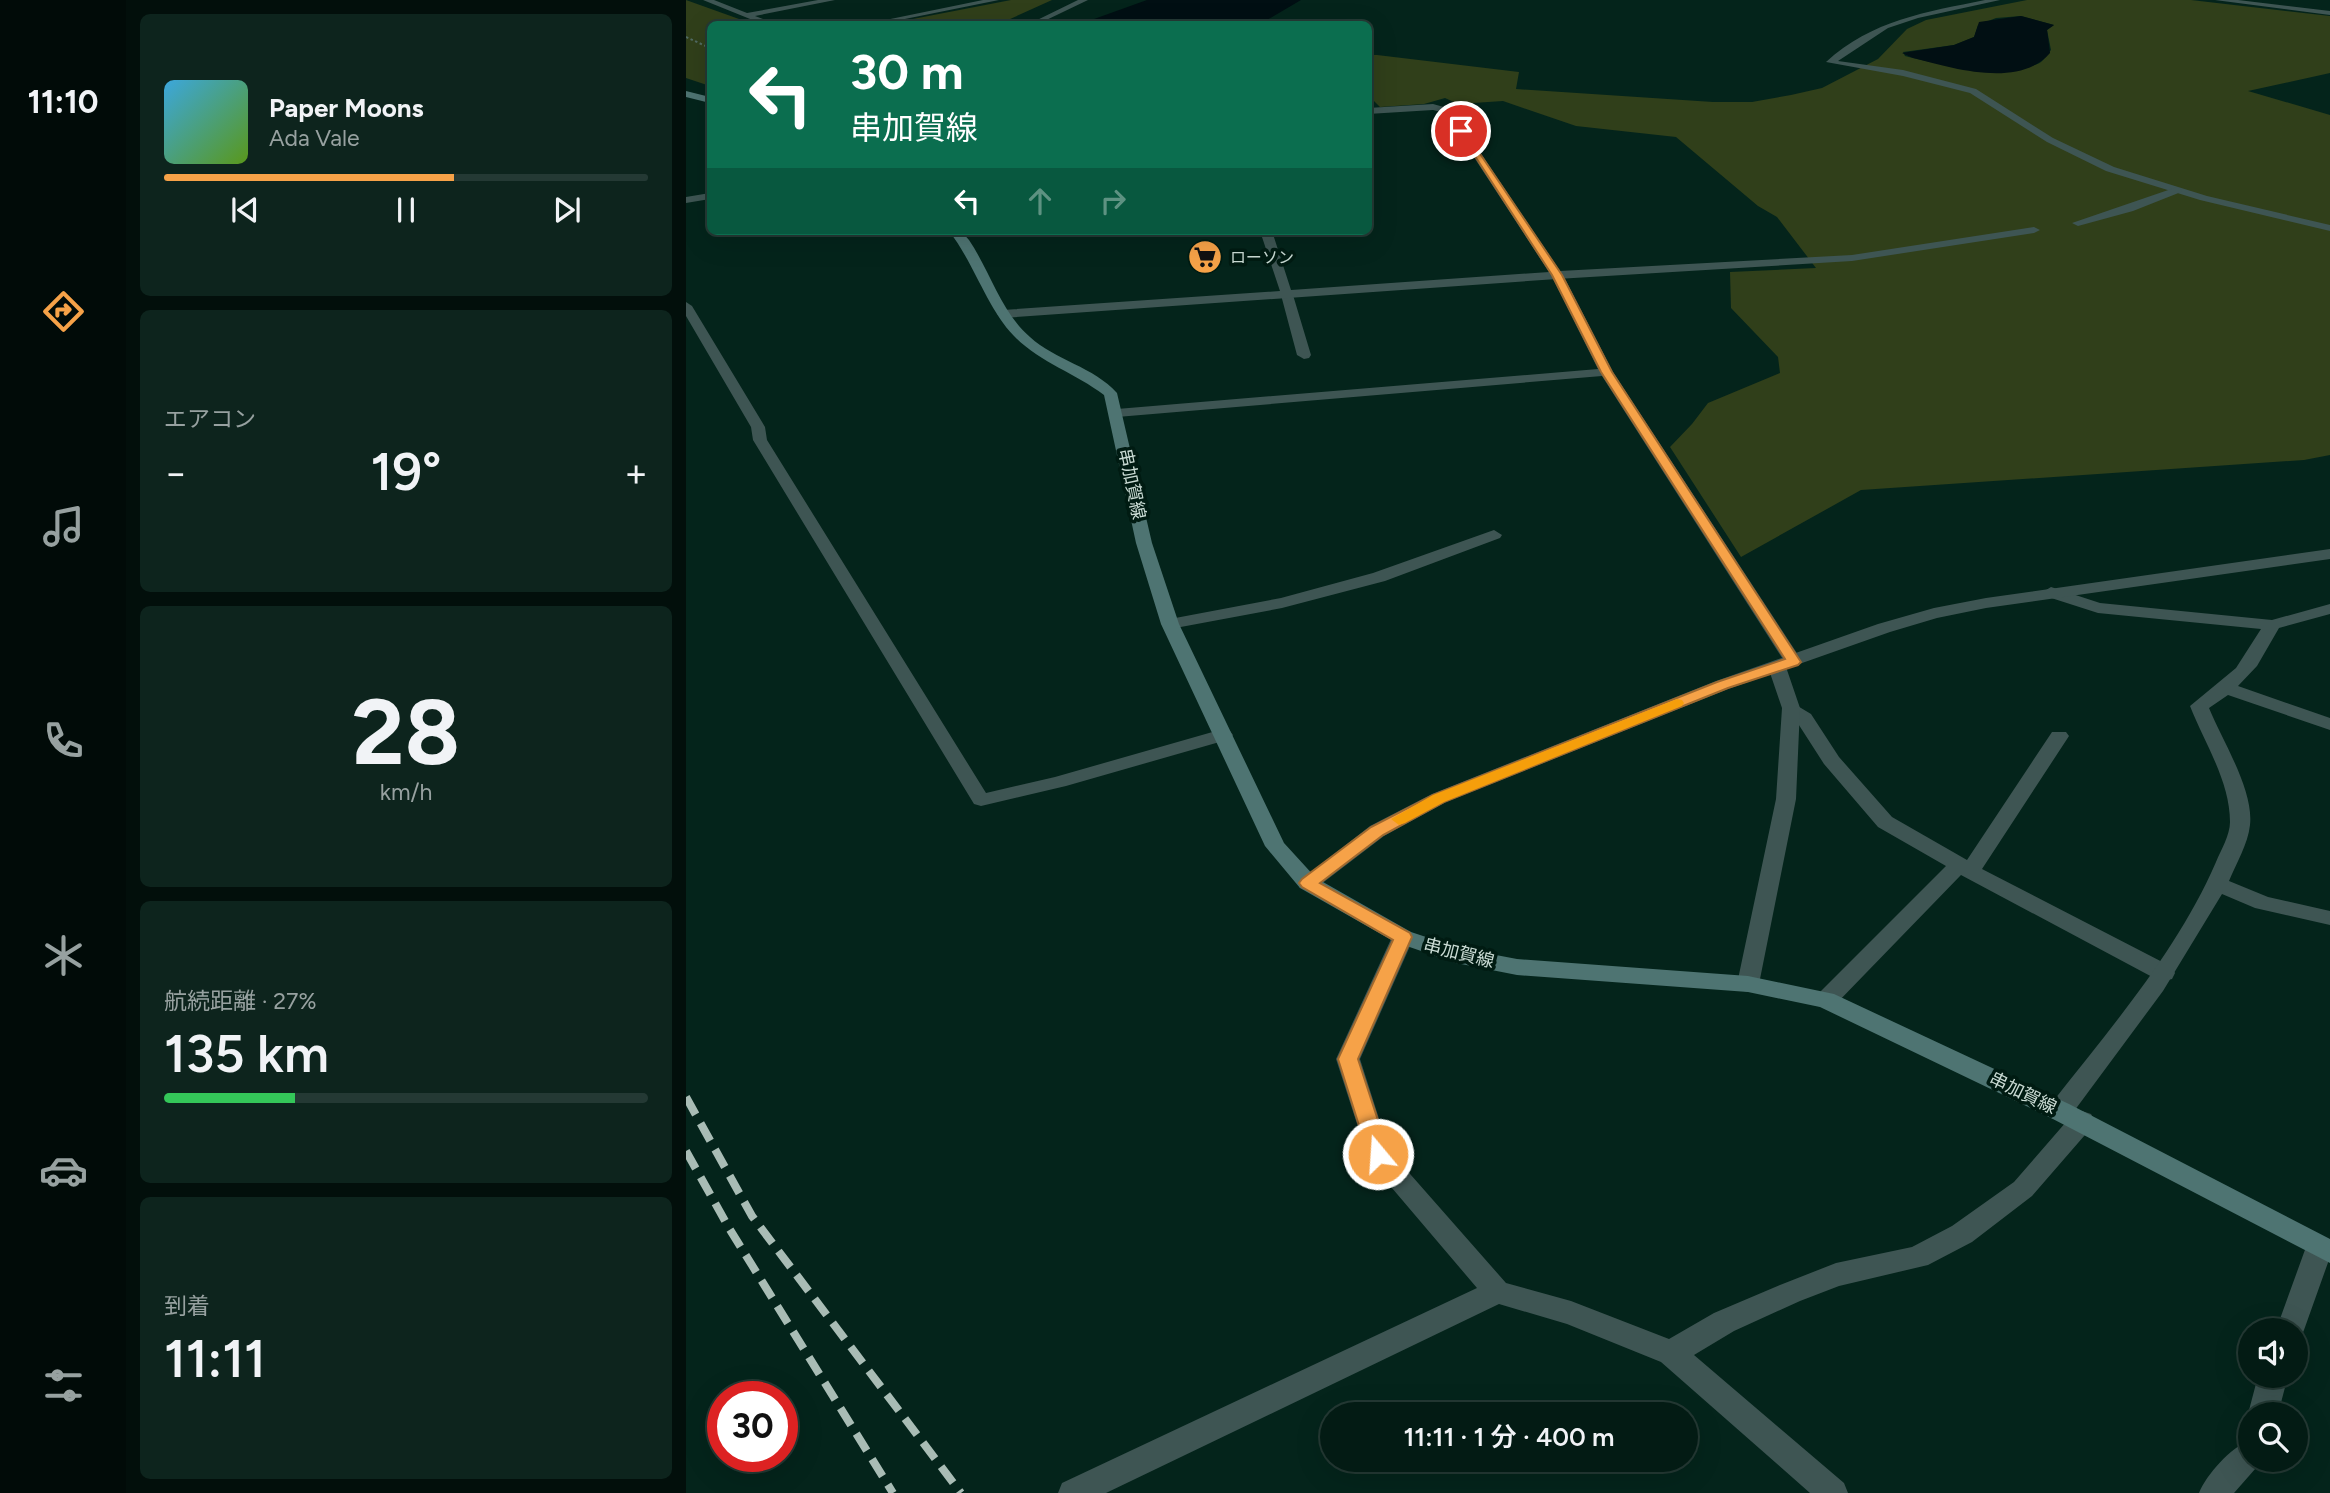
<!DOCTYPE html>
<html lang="ja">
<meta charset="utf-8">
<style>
body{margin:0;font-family:Figtree,"Noto Sans JP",sans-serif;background:#0d241d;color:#f1f3f6;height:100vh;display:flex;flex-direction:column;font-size:26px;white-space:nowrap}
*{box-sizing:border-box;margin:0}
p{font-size:23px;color:#97a1a0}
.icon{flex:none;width:38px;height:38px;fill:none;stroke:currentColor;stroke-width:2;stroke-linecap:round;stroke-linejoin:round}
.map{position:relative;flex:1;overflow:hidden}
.panel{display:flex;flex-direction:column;gap:14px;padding:14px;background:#020f0b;width:560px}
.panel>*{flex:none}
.top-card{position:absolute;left:21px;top:21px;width:665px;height:214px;border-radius:10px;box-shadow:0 7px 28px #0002,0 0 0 2px #243934;background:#0b6e4f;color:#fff;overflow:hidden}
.tools{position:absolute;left:1552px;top:1318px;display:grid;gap:14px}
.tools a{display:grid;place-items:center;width:70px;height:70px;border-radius:50%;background:#031b14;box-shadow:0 7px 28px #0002,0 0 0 2px #243934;font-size:35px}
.speed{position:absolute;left:21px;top:1381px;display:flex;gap:14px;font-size:35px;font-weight:700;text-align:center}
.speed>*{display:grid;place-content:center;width:91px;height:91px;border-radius:50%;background:#031b14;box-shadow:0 7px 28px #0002,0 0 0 2px #243934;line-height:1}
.speed .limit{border:10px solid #d22;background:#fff;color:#111}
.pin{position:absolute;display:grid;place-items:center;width:60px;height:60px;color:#fff;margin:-30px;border:4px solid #fff;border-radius:50%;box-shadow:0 2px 7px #0007}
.me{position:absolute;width:77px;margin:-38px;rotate:342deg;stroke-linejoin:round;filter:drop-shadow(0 0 5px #0008)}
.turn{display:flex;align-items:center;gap:24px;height:147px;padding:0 28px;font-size:32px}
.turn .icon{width:91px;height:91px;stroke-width:2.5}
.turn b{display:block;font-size:49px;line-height:60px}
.lanes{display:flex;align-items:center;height:66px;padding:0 28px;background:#0003;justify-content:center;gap:35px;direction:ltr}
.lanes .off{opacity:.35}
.big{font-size:52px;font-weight:600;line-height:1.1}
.panel .widget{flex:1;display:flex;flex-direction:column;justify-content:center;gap:10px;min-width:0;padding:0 24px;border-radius:10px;background:#0d241d}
.panel .dial{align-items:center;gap:0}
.dial b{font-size:91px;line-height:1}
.song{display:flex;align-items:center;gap:21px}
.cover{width:84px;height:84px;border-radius:10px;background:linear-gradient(135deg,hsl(200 70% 55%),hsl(90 70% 35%))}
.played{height:7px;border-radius:4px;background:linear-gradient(90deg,#f6a248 60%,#243934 60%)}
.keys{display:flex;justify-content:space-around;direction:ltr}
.heat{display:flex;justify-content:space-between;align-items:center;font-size:38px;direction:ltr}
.charge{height:10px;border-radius:5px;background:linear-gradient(90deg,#34c759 27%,#243934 0)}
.trip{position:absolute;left:634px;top:1402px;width:378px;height:70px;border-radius:35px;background:#031b14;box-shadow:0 7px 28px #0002,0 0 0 2px #243934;font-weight:600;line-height:70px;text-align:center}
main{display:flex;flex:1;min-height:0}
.menu{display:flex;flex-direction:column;width:126px;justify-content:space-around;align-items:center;background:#010b08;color:#97a1a0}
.menu .icon{width:49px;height:49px}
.menu .selected{color:#f6a248}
.menu b{font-size:32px;color:#f1f3f6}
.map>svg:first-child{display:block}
</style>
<main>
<nav class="menu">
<b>11:10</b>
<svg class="icon selected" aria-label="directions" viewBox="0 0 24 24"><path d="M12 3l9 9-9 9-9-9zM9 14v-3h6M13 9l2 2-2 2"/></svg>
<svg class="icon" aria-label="music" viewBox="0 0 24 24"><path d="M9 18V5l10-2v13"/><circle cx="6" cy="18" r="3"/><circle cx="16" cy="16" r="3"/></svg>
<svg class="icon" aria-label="phone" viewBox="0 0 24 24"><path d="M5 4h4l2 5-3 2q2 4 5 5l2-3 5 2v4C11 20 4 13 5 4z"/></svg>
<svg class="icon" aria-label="climate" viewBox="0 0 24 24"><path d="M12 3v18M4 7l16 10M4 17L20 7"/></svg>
<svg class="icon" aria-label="car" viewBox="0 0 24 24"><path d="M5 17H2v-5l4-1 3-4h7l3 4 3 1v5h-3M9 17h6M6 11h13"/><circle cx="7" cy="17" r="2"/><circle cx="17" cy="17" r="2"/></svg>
<svg class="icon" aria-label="filters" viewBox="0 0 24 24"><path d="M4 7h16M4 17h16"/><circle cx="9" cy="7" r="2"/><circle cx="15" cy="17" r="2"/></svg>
</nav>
<section class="panel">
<div class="widget">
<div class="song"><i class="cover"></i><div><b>Paper Moons</b><p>Ada Vale</p></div></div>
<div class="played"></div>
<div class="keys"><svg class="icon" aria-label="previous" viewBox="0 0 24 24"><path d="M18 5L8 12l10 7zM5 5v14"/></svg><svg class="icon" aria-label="pause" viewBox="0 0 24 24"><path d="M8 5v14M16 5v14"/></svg><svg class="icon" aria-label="next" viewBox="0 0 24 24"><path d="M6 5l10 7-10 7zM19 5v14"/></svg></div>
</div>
<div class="widget"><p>エアコン</p>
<div class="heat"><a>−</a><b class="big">19°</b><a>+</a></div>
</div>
<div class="widget dial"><b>28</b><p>km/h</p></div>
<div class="widget"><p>航続距離 · 27%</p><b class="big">135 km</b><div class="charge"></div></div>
<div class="widget"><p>到着</p><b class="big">11:11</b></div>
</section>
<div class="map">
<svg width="1644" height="1493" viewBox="0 0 1644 1493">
<rect width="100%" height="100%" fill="#04241b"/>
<!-- green -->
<path fill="#303f1a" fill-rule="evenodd" d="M0,0L67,24H24V86L0,78Z
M325,0H366L313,24H201Z
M1341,0H1505L1644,16V73L1562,91L1644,115V455L1618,460L1175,490L1055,557L984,447L1006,424L1022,403L1094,373L1092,357L1045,308L1044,272L1130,268L1091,217L1072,206L990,137L890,126L817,101L772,104L759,98L738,104L694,107L683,96L682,55H691L833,72L830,89L1027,102H1066L1105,95L1136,88L1192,59L1221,29L1240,20ZM1335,16L1368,25L1361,30L1365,50C1362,53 1359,59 1355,62C1330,78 1247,64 1219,56L1217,52L1268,45L1288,37L1292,25L1310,18Z"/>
<!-- water -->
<path fill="#010f13" d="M461,0H615L574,24L397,23Z
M1335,16L1368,25L1361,30L1364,53C1333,89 1266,68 1227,58L1216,53L1268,45L1288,37L1293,22Z"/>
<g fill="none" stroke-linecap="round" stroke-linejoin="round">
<!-- path -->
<path stroke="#516b63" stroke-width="2" stroke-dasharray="2.5 2.5" stroke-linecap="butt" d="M0,37L24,48"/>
<!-- service -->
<path fill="#3e5553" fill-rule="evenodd" d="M1299,0H1314L1232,18L1202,28L1152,61L1217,70L1290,89L1367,138L1428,167L1521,196L1644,225V231L1514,200L1420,171L1361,142L1284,93L1217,76L1140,62C1186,20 1240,12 1299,0Z
M1529,0H1552L1644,11V15Z
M867,272L877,275L927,372L1116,661L1113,665L1107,666L1098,661L916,376L431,417L424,413L431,409L912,369L865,275Z
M601,291L607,295L625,355L623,358L618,359L611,355L595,295Z
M808,530L816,535L814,538L699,581L596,608L484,629L475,624L484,619L595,598L687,573Z
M1105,702L1125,714L1153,757L1206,817L1281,860L1366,732H1380L1383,736L1296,869L1486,967L1489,973L1486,979L1478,981L1470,979L1275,875L1148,1006L1140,1008L1132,1006L1128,1000L1132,994L1260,866L1192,827L1138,764L1111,722L1096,708Z"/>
<!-- minor -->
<path fill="#3e5553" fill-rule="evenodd" d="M17,0H28L61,13L132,0H149L69,16L77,19L74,23Z
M297,0H313L194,24H180Z
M747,104L765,109L874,271L1166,255L1348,227L1354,230L1348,233L1166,261L871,279L317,318L311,314L317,310L594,291L574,231H586L605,290L863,272L759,113L747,110L682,114V108Z
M1491,187L1496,190L1495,192L1447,211L1392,226L1386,223Z
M24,193V199L0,203V197Z
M0,302L6,306L79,427L81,440L300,793L369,777L537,729L544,731L547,735L544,739L380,786L295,806L288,804L67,440L65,427L0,316Z
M1365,587L1414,603L1586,620L1644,604V614L1593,628L1571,666L1552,686L1644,718V730L1542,695L1523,708C1536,740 1568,790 1564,825C1562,844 1550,864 1543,881L1582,897L1644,911V925L1569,908L1536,894L1477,991L1383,1118L1374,1121L1365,1118L1362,1111L1365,1104C1425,1027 1491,952 1530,862C1535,850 1544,835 1544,822C1544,781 1518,742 1504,706L1550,668L1575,629L1412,613L1359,596L1357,592Z
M1091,662L1100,667L1114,708L1110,799L1073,984L1070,990L1062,992L1054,990L1051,984L1090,799L1096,708L1082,667Z
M717,929L725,932L728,937L674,1059L703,1150L820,1283L885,1301L983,1339L1028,1313L1094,1285L1150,1263L1226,1247L1266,1226L1328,1182L1387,1114L1396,1111L1405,1114L1409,1121L1405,1128L1346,1196L1286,1242L1242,1265L1153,1286L1114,1301L1048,1331L1008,1355L1158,1483L1162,1493H1124L975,1362L881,1324L813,1304L420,1493H372L376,1483L791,1288L683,1161L650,1059L706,937L709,932Z
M1634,1236L1644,1240V1257L1618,1330L1614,1339L1610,1340V1330H1590L1620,1247L1624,1239Z
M1572,1376H1602L1592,1414H1564V1419L1562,1414Z
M1564,1440V1460H1577L1548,1493H1513C1521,1474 1544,1448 1564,1440Z"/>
<!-- tertiary -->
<path fill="#3e5553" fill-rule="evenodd" d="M392,0H402L352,24H343Z
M1644,549V559L1300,608L1251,618L1204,632L1042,689L760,802L698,836L630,888H614L611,883L684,826L746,794L1030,681L1192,624L1248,608L1300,598Z"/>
<!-- secondary -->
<path fill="#4e7472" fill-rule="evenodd" d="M0,91L24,97V103L0,97Z
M263,231H275L283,240C304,271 315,312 344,337C369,360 408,367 431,393L466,543L493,624L598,843L630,878L725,932L773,948L831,959L1062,976L1148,994L1383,1104L1644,1239V1263L1365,1118L1134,1007L1062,992L831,975L770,963L709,942L614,888L579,846L475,624L450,543L418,395C389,373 353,362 328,336C301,308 288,263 263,231Z"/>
<!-- rail -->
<path stroke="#a9bcb5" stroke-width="8" stroke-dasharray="20 10" stroke-linecap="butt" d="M0,1097L66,1216L275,1493
M0,1151L43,1228L207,1493"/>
</g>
<!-- route -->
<path fill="#f6a248" stroke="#a0692f" stroke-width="2" d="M772,130H778L876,275L926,372L1115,662L1112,665L1042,688L758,802L697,835L634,883L724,933L726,937L672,1059L703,1154L700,1160L692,1163L685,1160L682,1154L652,1059L707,940L616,887L613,883L616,879L685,827L747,795L1031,682L1099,659L915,372L866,275Z"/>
<!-- slow -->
<path fill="#f59e0b" d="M991,699L996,700L998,703L996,706L758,802L719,823L713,825L705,819L747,795Z"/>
<!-- icons -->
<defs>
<g id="supermarket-disc" transform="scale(1.75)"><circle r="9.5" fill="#f6a248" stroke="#001b12"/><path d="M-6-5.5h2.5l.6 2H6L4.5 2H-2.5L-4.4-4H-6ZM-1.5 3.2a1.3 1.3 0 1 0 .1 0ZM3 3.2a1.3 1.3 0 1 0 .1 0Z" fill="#111"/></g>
</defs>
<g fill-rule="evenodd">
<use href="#supermarket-disc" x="519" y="257"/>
</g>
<g text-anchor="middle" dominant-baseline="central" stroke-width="7" stroke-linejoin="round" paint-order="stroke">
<!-- far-poi labels -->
<g font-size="16" fill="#cadbd4" stroke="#001b12" text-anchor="start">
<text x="544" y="257">ローソン</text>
</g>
<!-- street labels -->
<g font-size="18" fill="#cadbd4" stroke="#001b12">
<text transform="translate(446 484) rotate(78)">串加賀線</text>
<text transform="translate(773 953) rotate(14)">串加賀線</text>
<text transform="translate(1337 1093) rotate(26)">串加賀線</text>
</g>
</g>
</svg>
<div class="tools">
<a><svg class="icon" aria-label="sound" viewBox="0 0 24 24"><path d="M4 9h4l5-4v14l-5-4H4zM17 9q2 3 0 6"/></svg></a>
<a><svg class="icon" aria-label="search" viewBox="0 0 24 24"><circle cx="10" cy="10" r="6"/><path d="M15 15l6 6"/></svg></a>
</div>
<div class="speed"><div class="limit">30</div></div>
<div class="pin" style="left:775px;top:131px;background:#d93025"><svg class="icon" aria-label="arrive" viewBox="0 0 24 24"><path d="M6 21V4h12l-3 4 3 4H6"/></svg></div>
<svg class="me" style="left:692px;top:1154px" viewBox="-20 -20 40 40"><circle r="17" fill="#f6a248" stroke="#fff" stroke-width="3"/><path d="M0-11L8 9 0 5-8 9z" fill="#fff"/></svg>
<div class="trip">11:11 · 1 分 · 400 m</div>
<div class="top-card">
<div class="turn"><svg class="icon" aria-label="left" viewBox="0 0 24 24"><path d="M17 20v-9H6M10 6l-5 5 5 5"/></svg><div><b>30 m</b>串加賀線</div></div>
<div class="lanes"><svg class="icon" aria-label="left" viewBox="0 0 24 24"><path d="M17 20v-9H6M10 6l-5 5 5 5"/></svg><svg class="icon off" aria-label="ahead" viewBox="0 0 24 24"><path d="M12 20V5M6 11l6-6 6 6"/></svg><svg class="icon off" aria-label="right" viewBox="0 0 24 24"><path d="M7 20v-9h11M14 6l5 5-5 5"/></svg></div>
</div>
</div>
</main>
